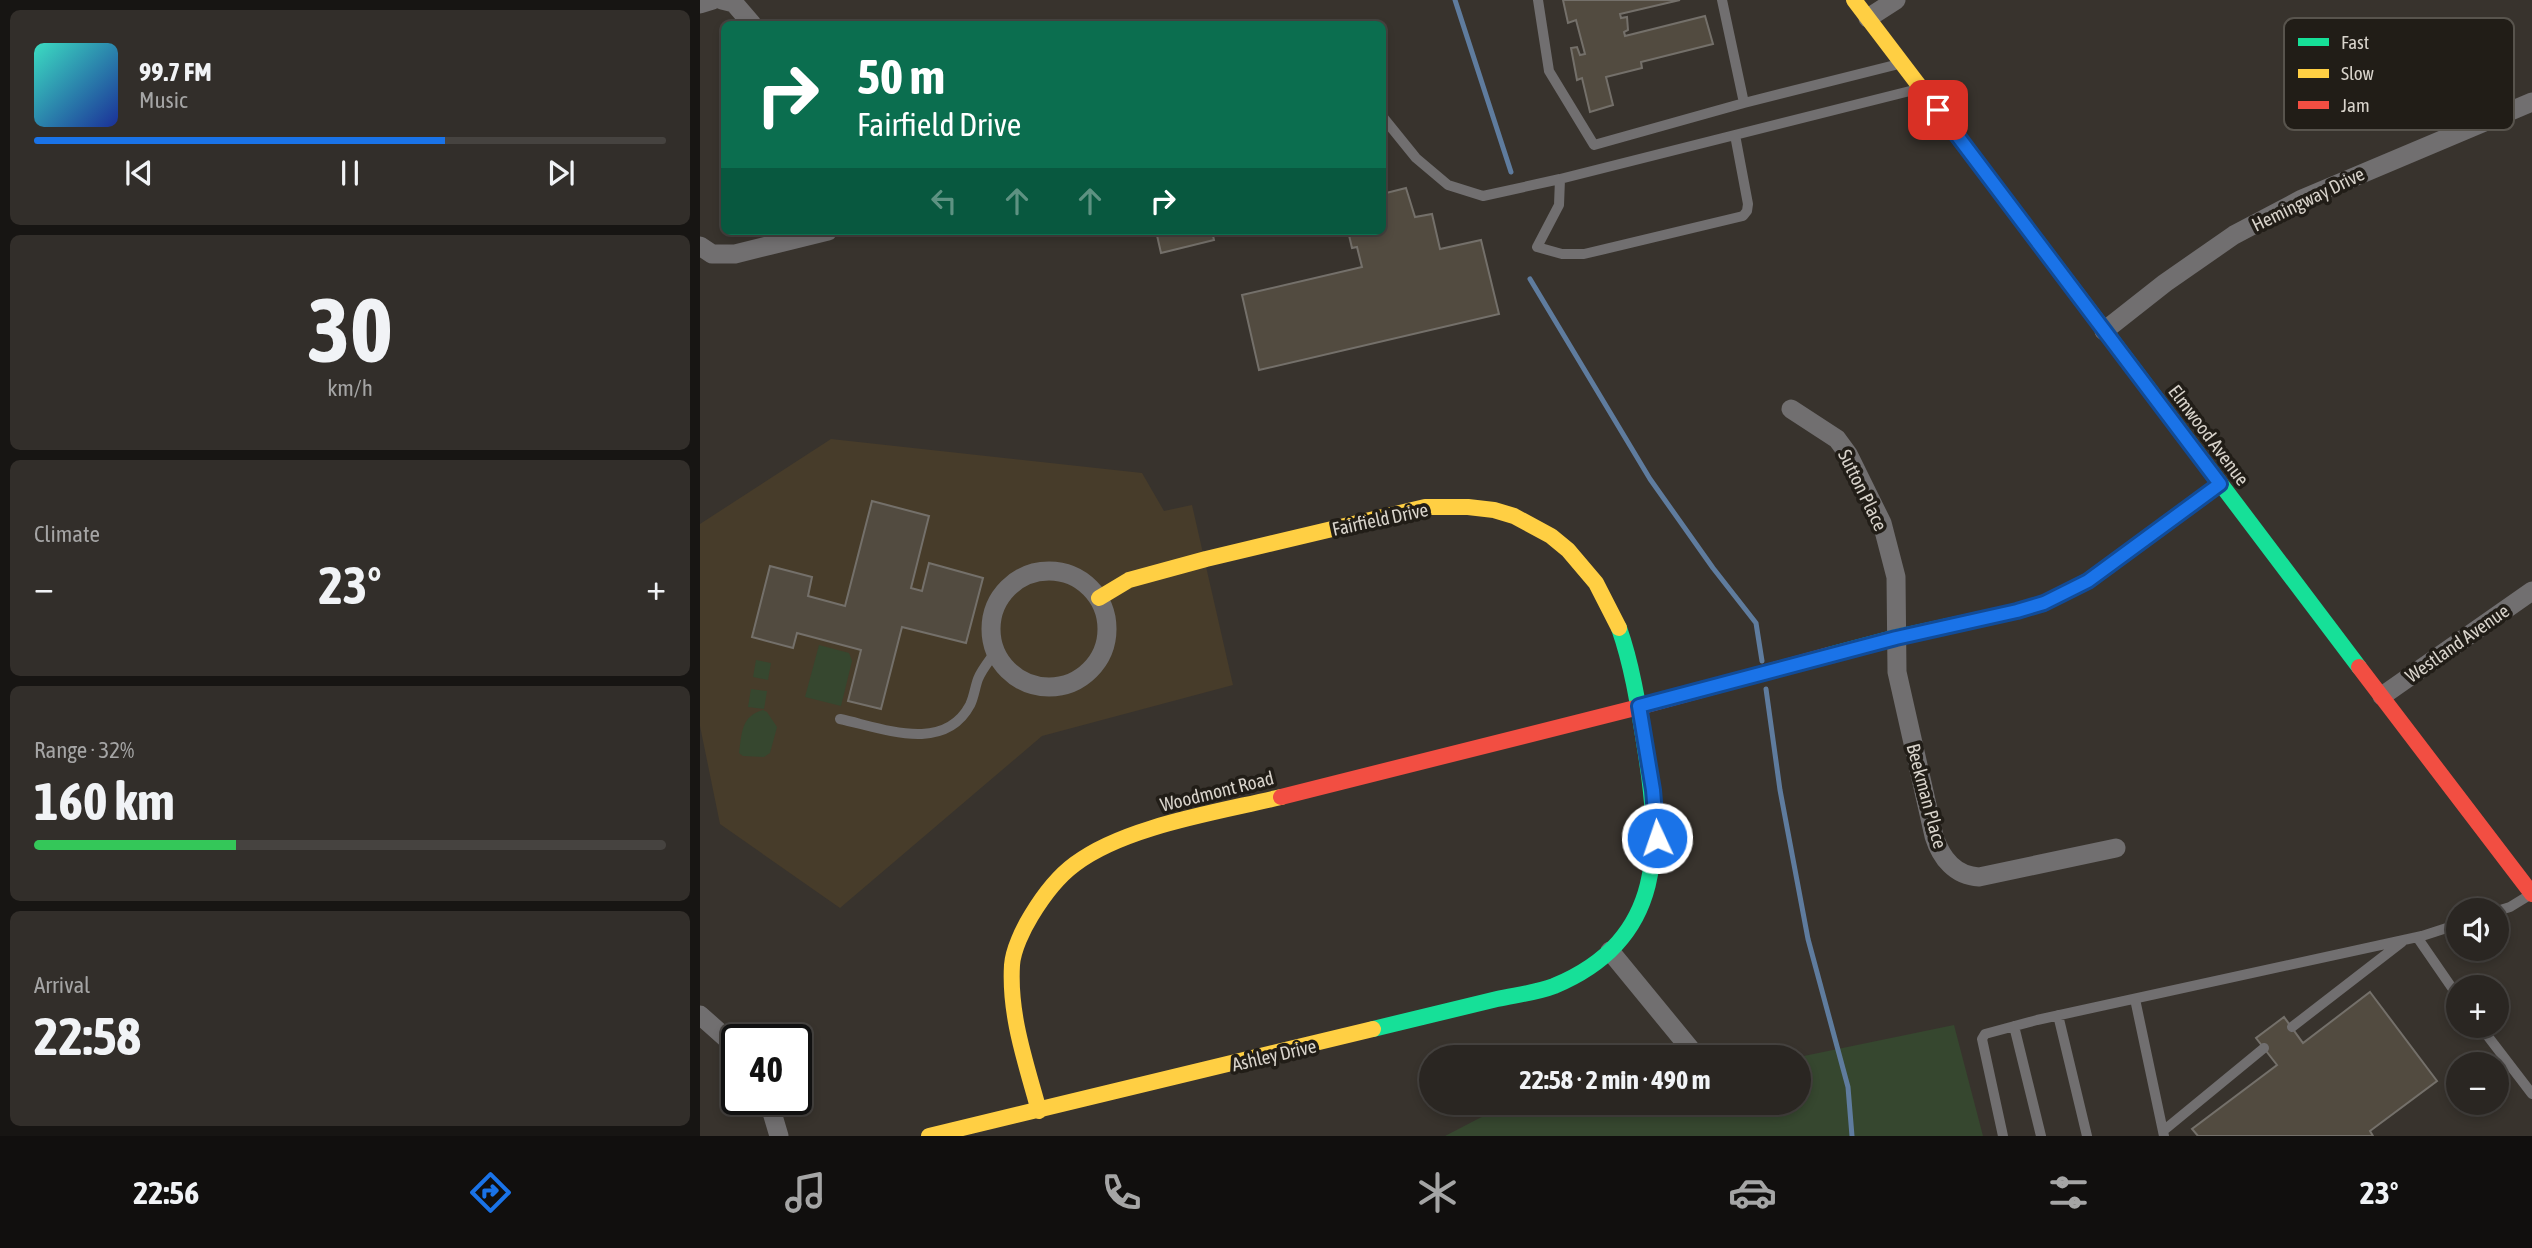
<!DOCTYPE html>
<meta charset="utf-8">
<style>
body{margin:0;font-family:"Asap Condensed",sans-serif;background:#322e2a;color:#f1f3f6;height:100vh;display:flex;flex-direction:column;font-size:26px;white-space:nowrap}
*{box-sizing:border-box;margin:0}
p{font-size:23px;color:#a5a5a5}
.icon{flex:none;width:38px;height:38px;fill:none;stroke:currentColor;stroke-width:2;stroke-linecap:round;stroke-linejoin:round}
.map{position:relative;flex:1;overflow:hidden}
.sheet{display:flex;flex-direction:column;gap:10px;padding:10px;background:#171513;width:700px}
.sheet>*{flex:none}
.top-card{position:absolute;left:21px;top:21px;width:665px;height:214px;border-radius:10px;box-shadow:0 4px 10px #0003,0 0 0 2px #464340;background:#0b6e4f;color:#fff;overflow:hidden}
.fabs{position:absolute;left:1746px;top:898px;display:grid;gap:14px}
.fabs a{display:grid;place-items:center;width:63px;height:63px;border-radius:50%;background:#2a2622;box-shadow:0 4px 10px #0003,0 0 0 2px #464340;font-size:35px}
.speed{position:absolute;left:21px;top:1024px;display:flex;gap:14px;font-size:35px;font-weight:700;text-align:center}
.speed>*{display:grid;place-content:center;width:91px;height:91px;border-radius:50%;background:#2a2622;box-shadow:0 4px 10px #0003,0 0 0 2px #464340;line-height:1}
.speed .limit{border:4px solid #111;border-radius:10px;background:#fff;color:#111}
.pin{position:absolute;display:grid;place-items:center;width:60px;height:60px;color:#fff;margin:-30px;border-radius:14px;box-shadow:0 4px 10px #0006}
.me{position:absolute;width:77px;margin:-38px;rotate:357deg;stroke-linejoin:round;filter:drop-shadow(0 0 5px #0008)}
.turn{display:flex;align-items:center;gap:24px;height:147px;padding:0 21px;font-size:32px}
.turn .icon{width:91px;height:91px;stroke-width:2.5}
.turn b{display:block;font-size:49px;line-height:60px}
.lanes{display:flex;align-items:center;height:66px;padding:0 21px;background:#0003;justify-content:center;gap:35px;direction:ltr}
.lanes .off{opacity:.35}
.big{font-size:52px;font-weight:700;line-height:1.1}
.sheet .widget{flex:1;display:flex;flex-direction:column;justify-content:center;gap:10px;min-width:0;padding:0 24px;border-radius:10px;background:#322e2a}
.sheet .dial{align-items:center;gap:0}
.dial b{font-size:91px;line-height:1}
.song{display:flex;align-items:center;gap:21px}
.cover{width:84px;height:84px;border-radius:10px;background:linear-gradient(135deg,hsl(170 70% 55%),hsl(230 70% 35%))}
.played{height:7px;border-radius:4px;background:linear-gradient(90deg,#1a73e8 65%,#464340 65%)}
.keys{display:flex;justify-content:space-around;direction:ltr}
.heat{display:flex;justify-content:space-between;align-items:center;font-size:38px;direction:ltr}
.charge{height:10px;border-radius:5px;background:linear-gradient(90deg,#34c759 32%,#464340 0)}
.trip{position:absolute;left:719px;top:1045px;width:392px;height:70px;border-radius:35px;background:#2a2622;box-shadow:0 4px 10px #0003,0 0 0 2px #464340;font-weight:700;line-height:70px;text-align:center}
.tab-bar{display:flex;height:112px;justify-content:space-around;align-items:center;background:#110f0e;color:#a5a5a5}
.tab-bar .icon{width:49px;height:49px}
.tab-bar .active{color:#1a73e8}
.tab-bar b{font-size:32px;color:#f1f3f6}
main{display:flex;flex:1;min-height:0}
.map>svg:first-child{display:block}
</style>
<main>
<section class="sheet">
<div class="widget">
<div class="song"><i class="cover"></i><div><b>99.7 FM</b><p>Music</p></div></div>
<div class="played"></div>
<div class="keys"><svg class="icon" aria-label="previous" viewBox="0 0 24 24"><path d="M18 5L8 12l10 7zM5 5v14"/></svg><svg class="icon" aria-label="pause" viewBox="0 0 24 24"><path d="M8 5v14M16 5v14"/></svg><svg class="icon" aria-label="next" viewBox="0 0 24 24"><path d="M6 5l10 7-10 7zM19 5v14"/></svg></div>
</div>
<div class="widget dial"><b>30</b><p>km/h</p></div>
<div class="widget"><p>Climate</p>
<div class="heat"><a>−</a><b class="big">23°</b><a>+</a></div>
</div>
<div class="widget"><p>Range · 32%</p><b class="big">160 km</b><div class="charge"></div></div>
<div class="widget"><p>Arrival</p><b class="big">22:58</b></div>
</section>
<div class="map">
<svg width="1832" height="1136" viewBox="0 0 1832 1136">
<rect width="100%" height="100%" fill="#38332d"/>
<!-- built -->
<path fill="#473c2a" d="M131,439L442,473L464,511L492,505L533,685L342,736L140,908L20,824L0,726V524Z"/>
<!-- green -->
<path fill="#36472f" d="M119,645L149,653L152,661L141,706L105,697Z
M56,660L71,663L68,680L53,677Z
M51,689L67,691L64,709L48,707Z
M63,710L67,712L77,727L70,753L64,757L43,756L39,753C42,733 41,716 63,710Z
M1254,1025L1283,1136H745L795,1110L835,1103L1099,1102V1057Z"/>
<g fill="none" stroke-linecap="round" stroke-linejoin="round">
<!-- stream -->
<path stroke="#5f7c9e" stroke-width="5" d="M755,0L811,172
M830,279L950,479L1013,568L1056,623L1062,661
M1066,689L1080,790L1108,939L1148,1087L1152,1136"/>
</g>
<!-- building -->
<path fill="#524b40" stroke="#74706a" stroke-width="2" d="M863,0H980L920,14L921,18L927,17L928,30L924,32L925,36L1005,16L1013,44L941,62L942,68L906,77L913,105L890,112L882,78L877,80L871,48L877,47L880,55L885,54L876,20L868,23Z
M706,188L715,217L732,214L740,249L781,240L799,314L559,370L542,295L662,267L657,247L652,248L648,231H682V194Z
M456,231H512L514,240L461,253Z
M172,501L229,516L211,588L222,591L229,563L283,578L266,643L202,627L181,709L148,701L161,650L97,633L93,648L52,637L70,566L112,577L108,596L145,606Z
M1670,992L1737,1081L1670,1131L1673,1136H1498L1492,1129L1577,1065L1556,1038L1584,1017L1603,1043Z"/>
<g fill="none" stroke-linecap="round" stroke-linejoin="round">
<!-- lane -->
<path stroke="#716f70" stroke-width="10" d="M838,0L849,71L894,145L1044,103
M1022,0L1044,103L1195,65
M682,116L716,158L748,185L783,196L860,179L1214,90
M860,179L859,205L837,247L862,254H884L1043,216L1047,211L1048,204L1035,135
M140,719C182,728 244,754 270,705C274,697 275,687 278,679C282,669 290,660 296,651
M1797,911L1810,907L1828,896
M1717,937L1759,998
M1435,999L1464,1136
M1358,1015L1387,1136
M1314,1026L1341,1136
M1780,1026L1832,1094
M1592,1027L1702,942
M1463,1131L1564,1048
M1303,1136L1282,1039L1285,1034L1337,1020L1722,936L1759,924"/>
<!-- street -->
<path stroke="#716f70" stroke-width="19" d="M22,0L34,3L52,24
M0,4L13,0
M1168,18L1196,0
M0,246L12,254H35L128,231
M1404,331L1465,283L1534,235L1602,199L1832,102
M1091,409L1137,439L1148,454L1182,523L1196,577L1197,672L1234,836C1241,858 1255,876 1279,877L1416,848
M291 629a58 58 0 1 1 116 0a58 58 0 1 1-116 0Z
M1682,696L1832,591
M910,951L997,1057
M0,1015L37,1048
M68,1099L79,1136"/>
<!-- fast -->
<path stroke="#16e098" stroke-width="16" d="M1400,324L1659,667
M1129,655L1197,637L1317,611L1344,603L1389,580
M673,1029C714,1019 756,1009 797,999C815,995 836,993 854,986C967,939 961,845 944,742C938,704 932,665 919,628"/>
<!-- slow -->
<path stroke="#ffcf43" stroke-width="16" d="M1154,0L1400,324
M399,598L429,580L506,559L725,507H768L794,510L814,516L851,536L868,550L896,583L919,628
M339,1111C326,1063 309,1016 312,965C313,950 323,929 331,916C343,896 356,878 375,864C425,826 519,812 581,797
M229,1136L673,1029"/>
<!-- jam -->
<path stroke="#f24e42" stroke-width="16" d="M1389,580L1520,484
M1659,667L1832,894
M581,797L939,707L1129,655"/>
</g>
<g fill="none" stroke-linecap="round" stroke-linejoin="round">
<!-- route casing -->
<g stroke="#114b97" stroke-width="18">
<path id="route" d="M957,838L953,790L939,706L1196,638L1317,611L1344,603L1388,581L1520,484L1238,110"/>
</g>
<!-- route -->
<use href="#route" stroke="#1a73e8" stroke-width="12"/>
</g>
<g text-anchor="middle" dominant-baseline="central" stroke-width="7" stroke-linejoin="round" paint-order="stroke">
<!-- street labels -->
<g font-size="19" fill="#d8d3cb" stroke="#211d17">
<text transform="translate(1608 199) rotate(-26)">Hemingway Drive</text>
<text transform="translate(1509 435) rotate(53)">Elmwood Avenue</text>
<text transform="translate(1163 490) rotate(64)">Sutton Place</text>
<text transform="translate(680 519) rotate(-12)">Fairfield Drive</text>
<text transform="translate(1757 643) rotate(-35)">Westland Avenue</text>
<text transform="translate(517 791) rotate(-14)">Woodmont Road</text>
<text transform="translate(1227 796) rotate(75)">Beekman Place</text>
<text transform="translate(574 1055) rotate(-13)">Ashley Drive</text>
</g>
</g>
<!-- legend -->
<rect x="1584" y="18" width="230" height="112" rx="10" fill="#211d17" stroke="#58544d" stroke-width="2"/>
<rect x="1598" y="38" width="31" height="8" fill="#16e098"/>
<rect x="1598" y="69" width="31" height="9" fill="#ffcf43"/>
<rect x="1598" y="101" width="31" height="8" fill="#f24e42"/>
<g font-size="19" fill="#d8d3cb">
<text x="1641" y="49">Fast</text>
<text x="1641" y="80">Slow</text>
<text x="1641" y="112">Jam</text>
</g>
</svg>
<div class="fabs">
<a><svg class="icon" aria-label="sound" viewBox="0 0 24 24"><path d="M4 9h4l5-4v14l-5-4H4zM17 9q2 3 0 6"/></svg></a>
<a>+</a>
<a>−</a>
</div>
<div class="speed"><div class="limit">40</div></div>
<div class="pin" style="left:1238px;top:110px;background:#d93025"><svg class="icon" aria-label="arrive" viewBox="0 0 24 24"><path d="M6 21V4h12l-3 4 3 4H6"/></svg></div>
<svg class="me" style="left:957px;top:838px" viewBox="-20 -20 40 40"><circle r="17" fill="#1a73e8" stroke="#fff" stroke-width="3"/><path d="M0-11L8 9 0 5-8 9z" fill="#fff"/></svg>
<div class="trip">22:58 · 2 min · 490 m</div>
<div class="top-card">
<div class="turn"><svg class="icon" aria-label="right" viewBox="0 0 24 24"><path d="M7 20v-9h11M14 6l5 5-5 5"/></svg><div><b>50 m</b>Fairfield Drive</div></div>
<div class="lanes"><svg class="icon off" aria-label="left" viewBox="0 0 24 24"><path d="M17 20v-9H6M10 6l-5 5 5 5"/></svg><svg class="icon off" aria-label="ahead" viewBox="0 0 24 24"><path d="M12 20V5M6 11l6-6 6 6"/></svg><svg class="icon off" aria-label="ahead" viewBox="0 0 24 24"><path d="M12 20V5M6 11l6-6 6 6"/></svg><svg class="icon" aria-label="right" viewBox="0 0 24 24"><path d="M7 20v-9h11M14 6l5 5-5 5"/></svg></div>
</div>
</div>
</main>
<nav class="tab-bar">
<b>22:56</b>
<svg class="icon active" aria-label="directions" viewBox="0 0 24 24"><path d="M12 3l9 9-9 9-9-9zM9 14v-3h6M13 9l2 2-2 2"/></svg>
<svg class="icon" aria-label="music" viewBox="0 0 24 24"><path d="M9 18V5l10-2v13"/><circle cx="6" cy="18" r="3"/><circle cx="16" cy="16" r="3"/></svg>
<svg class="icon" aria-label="phone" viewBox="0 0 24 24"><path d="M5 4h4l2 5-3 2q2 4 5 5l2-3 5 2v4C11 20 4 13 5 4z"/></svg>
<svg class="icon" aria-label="climate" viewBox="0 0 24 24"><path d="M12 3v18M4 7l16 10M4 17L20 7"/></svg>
<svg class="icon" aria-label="car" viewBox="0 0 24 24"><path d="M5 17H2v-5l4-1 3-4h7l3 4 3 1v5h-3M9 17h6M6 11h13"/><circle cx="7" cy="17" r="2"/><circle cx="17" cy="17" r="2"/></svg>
<svg class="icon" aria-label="filters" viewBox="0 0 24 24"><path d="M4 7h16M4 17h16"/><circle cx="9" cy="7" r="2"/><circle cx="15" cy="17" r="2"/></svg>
<b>23°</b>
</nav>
